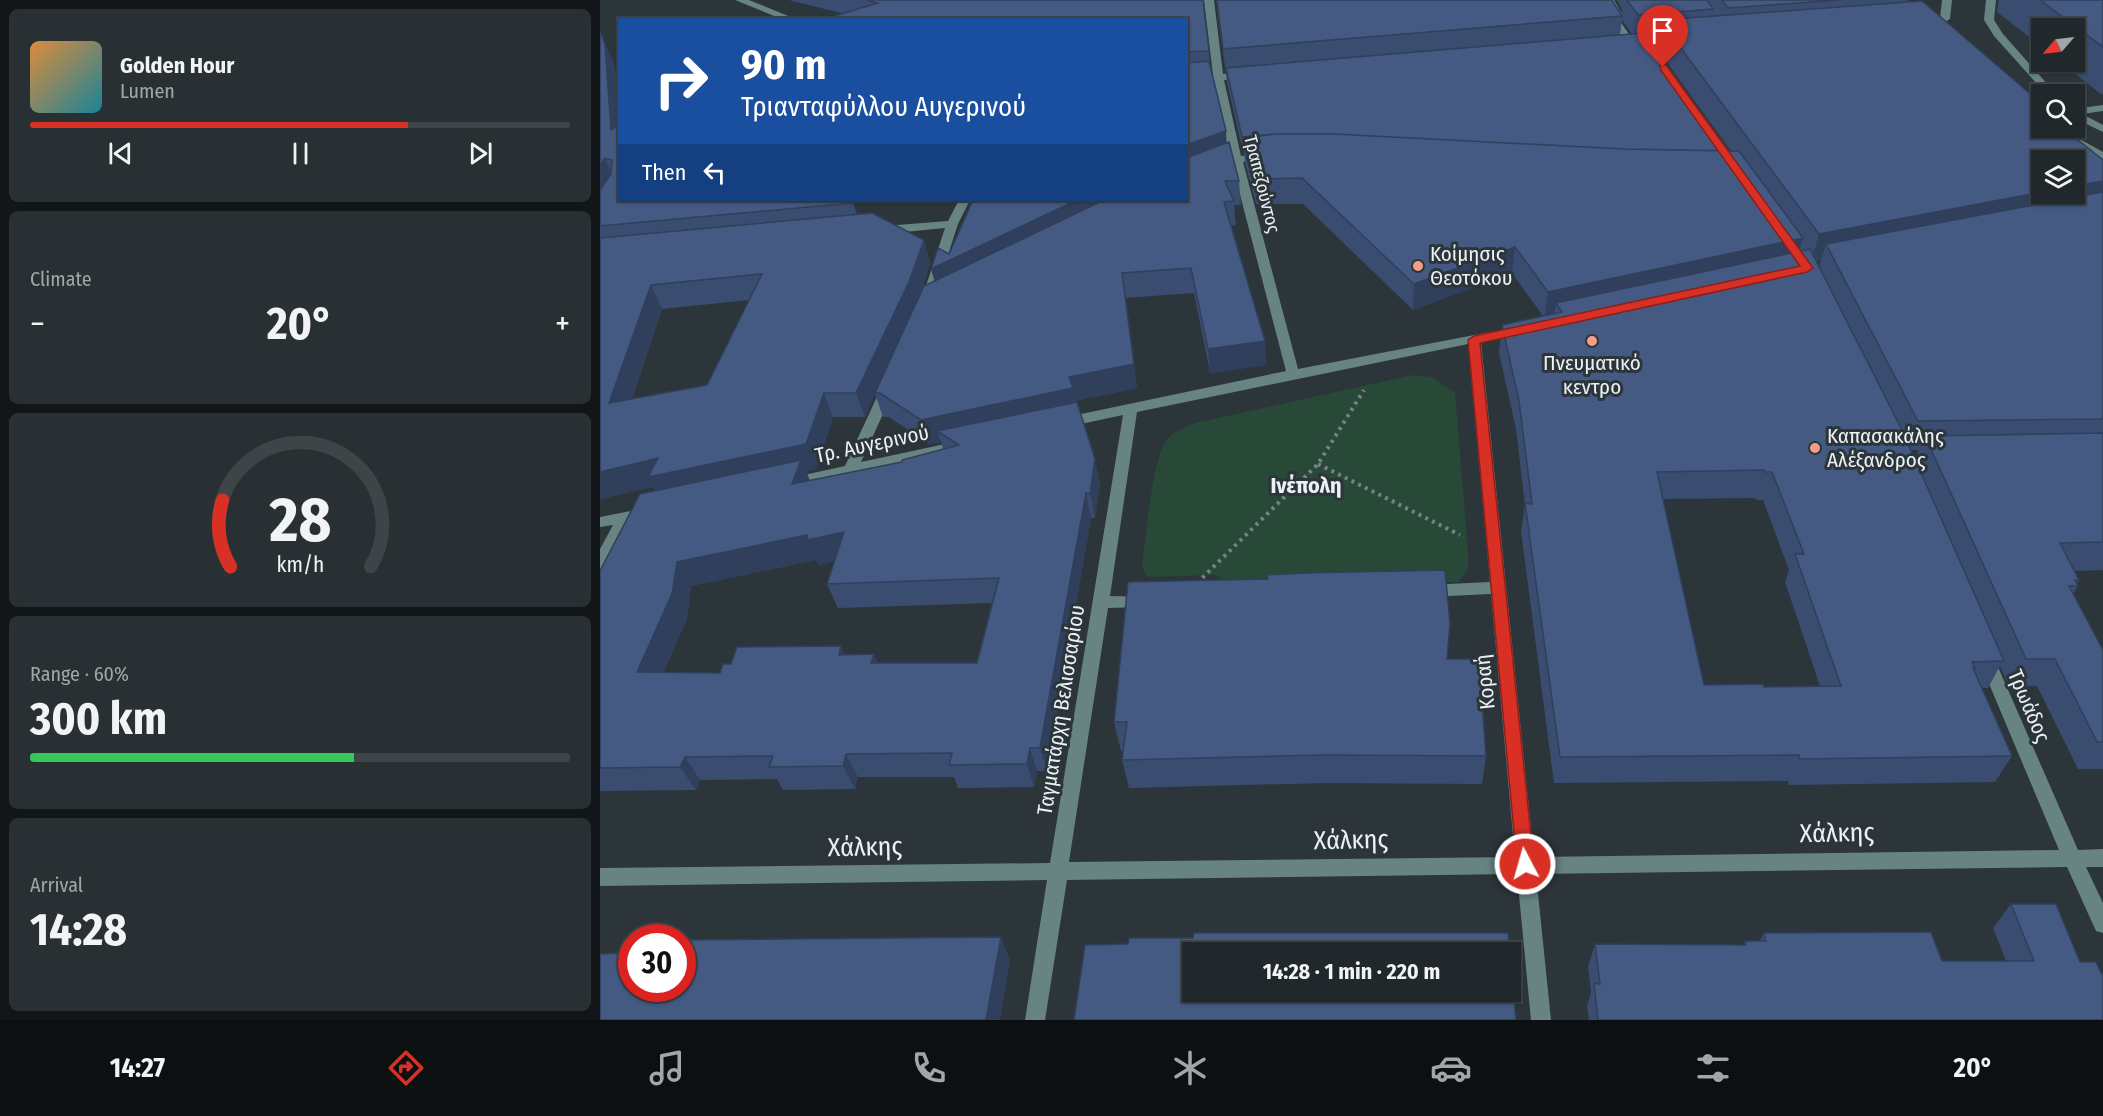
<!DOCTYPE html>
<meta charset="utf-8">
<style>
body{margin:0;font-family:"Fira Sans Condensed",sans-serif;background:#293033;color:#f1f3f6;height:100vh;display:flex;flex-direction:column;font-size:22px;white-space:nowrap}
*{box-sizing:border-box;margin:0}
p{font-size:20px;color:#a2a6a9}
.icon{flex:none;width:33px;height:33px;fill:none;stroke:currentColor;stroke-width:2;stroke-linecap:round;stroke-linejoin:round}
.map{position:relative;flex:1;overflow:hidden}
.details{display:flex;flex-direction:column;gap:9px;padding:9px;background:#121618;width:600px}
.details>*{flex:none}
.hud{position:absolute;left:18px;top:18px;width:570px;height:183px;border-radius:0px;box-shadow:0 2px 4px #0004,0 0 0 2px #3e4447;background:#1a4fa0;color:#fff;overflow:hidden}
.needle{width:39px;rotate:242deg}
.tools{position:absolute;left:1431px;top:18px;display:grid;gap:12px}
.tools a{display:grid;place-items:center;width:54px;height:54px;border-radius:0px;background:#21282b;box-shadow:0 2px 4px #0004,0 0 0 2px #3e4447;font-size:30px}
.speed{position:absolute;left:18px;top:924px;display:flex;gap:12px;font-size:30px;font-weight:700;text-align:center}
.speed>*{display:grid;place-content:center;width:78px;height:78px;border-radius:50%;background:#21282b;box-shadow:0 2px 4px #0004,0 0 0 2px #3e4447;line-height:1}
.speed .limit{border:9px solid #d22;background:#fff;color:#111}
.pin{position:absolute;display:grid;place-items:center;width:51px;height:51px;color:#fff;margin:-62px -26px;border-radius:50% 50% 50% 0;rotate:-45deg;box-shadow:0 0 6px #0007}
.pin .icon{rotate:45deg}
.me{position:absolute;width:66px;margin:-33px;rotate:354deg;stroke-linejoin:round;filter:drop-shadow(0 0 4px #0008)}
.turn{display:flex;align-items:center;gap:21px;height:126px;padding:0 24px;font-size:27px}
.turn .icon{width:78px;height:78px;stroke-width:2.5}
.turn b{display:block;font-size:42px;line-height:51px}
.then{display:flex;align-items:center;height:57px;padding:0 24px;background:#0003;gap:12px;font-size:22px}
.big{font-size:45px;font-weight:700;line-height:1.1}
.details .widget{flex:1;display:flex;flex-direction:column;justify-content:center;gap:9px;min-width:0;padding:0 21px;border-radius:9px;background:#293033}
.details .dial{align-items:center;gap:0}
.dial svg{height:156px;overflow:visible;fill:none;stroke:#3e4447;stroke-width:7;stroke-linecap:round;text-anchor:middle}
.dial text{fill:#f1f3f6;stroke:none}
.song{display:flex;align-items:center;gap:18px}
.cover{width:72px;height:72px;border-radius:9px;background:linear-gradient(135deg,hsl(30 70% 55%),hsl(190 70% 35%))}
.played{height:6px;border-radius:3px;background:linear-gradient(90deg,#d93025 70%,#3e4447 70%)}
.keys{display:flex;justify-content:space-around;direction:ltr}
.heat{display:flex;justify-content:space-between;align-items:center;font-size:33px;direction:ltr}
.charge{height:9px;border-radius:4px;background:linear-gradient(90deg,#34c759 60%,#3e4447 0)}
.trip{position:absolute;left:582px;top:942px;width:339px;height:60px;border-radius:0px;background:#21282b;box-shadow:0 2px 4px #0004,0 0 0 2px #3e4447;font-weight:700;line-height:60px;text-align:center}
.menu{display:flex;height:96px;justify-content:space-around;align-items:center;background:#0d1011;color:#a2a6a9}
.menu .icon{width:42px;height:42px}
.menu .current{color:#d93025}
.menu b{font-size:27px;color:#f1f3f6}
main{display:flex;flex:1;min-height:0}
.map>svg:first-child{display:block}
</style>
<main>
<section class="details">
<div class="widget">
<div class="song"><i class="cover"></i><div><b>Golden Hour</b><p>Lumen</p></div></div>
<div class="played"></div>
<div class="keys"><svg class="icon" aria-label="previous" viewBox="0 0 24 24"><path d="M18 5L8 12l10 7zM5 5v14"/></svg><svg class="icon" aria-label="pause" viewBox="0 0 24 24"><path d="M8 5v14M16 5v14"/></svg><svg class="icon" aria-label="next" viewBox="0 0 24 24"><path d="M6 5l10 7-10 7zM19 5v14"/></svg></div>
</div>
<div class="widget"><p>Climate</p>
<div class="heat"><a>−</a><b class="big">20°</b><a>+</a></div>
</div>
<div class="widget dial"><svg viewBox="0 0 100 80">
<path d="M14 69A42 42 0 1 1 86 69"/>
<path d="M14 69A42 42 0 0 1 10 35" stroke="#d93025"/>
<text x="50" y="56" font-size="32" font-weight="700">28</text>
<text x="50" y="72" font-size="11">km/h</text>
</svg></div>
<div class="widget"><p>Range · 60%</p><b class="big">300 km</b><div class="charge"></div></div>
<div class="widget"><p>Arrival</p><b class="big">14:28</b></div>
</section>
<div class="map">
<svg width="1503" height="1020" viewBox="0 0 1503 1020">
<rect width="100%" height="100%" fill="#2c3539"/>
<!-- green -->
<path fill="#284838" d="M813,375L832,377L855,393L868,551V569L858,582L630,587L616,575L548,577L544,572L542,565C546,539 552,451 570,436C577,430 587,427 595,423Z"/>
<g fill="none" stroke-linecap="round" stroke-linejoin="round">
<!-- path -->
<path stroke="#798184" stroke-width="4" stroke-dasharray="3 4.5" stroke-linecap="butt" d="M718,464L860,535
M597,583L718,464L764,390"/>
<!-- minor -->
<path fill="#678382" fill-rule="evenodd" d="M135,0H149L198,20H184Z
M604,0H614L623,74L645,72L650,75L645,78L624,80L641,156L664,153L670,156L664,159L643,162L698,369L921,326L928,330L921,334L881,342L934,857L1459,850L1379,660L1381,655L1387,653L1393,655L1395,660L1478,850L1503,849V867H1486L1503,903V933L1496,931L1467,867L936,874L951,1020H931L917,874L467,880L445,1020H425L447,880L0,886V868L450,863L523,415L462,428L455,423L462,418L686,371L632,164L586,180V173L630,158L613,81L586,83V77L613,75ZM868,344L890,582L827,585L821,587L819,591L821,595L827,597L891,594L915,857L469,862L508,608L545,607L551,605L553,601L551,597L510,596L537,412Z
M1004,0H1014L1022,14L1018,18L1035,43L1033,45H1027L1008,17L1012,13Z
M1342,0H1352L1350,19L1345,22L1340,19Z
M1386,0H1396L1394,20L1403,34L1456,94H1446L1394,36L1384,20Z
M1503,105V111L1482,114L1503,125V132L1474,118V109Z
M1448,128H1460L1503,152V160Z
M359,200H370L358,224L333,301L327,305L323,304L321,301L345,228L284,234L278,230L284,226L348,221Z
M288,384L295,388L261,462L345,444L352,449L350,452L190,488L185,487L183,483L185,479L245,466L281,388Z
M46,508L51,509L54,513L51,517L30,522L6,568L0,570V549L13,525L0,527V517Z"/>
</g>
<!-- wall -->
<path fill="#3a4d70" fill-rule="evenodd" d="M189,0H603L610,62L626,143L639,181L641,205H634L636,225L631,226L665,341L666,365L610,373L594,293L526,298L537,388L475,401L500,484L495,518H491L447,771H437L434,787L358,788L354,777H258L255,789L183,790L177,779L100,780L96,790L0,791V571L55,490L53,487L0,499V31L15,67L20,124L253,203L257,214L324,240L330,264L320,295L335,281L331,269L349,254L586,200V20L241,13ZM149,300L107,385L32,399L62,309ZM275,394L283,417H289L329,444L341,442L343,449L302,462L210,481L206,471L216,469L233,417H265ZM216,560L219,565L234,561L227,584L238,608L392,603L377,663H277L245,654L131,664L120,673H63L87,619L91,586Z
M616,0H1012L1021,15L1022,10L1017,0H1308L1307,2L1442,128L1503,160V570L1474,571L1479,580L1477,584L1478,586L1473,594L1503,650V769H1478L1437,686L1409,687L1400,666L1388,688H1382L1412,756L1395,782L1189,785L1188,781L954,783L921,531L925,505L916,429L899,353L902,325L943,316L912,273L813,310L703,204H656L645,163L644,152H643L627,82ZM1022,20L1032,34L1020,35ZM1057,35L1055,46L1131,151H1129L1045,36ZM1221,260L1219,267L1216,261ZM1311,450H1319L1315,459ZM1155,498L1156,500H1163L1189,570L1185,582L1220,686L1164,687L1104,685L1063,499Z
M1399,0H1503V94H1501L1460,62H1474V28H1442V47L1397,12Z
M847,659L886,756L882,784L725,783L529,788L522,760L523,751H521L514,722Z
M1411,904L1503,1020H989L987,1006L991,992L988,967L995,944L1144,945L1145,941H1160L1164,933L1342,961H1406L1393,928Z"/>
<!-- shaded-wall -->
<path fill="#303f5b" d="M0,31L15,67L20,127L11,130Z
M626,131L627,155L586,169V145Z
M5,158L15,182L0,205V165Z
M1503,181V206L1226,244L1221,260L1211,262L1219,234L1442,192V194H1474V186Z
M477,200H530L338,293L331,269Z
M1203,238L1195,265L956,303L954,316L944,319L948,292Z
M324,240L330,264L316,306L275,393V394L265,417L256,393Z
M915,247L912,273L813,310L814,284Z
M522,273L537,388L475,401L478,413L337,431L341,442L329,444L321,420L469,377Z
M51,285L62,309L23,428L9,403Z
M665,341L666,365L610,373L608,349Z
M224,393L233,417L216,469L206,471L211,484L61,502L53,487L0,499V472Z
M495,459L500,484L495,518L490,494Z
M486,493L491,518L447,771L440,748Z
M244,532L254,557L219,565L216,560L91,586L87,619L52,696L37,672L77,562L207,535Z
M241,646L252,671L239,655Z
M274,654L284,678L271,663Z
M430,748L437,771L434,787L427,764Z
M246,754L258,777L255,789L243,766Z
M85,757L100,780L96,790L80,767Z
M401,937L410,960L400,1020H386Z"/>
<!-- building -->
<path fill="#445a82" stroke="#303f5b" stroke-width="1.5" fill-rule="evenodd" d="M267,0H603L609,51L586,52V20H221L278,3Z
M617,0H1012L1022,16L623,49Z
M1027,0H1107L1113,9L1038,15Z
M1122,0H1239L1128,8Z
M1440,0H1503V47Z
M1322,1L1442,104V128H1463L1503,160V181L1474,186V160H1442V192L1219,234L1060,20Z
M0,31L5,44L11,130L20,124V200H247L253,203L0,226V190L11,174L12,160L5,158L0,165Z
M1043,33L1129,151L1024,149L734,134H676L642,137L626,68Z
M609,61L626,131L586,145V63Z
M676,134H734L1024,149L1139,151L1203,238L948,292L915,247L814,284L702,178L654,179L643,138Z
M629,142L639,181H625L634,201L624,202L665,341L608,349L591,268L522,273L534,364L469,377L473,388L321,420L280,393H275L324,286L504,200H586V158Z
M1503,192V419L1318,421L1226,244Z
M373,200H477L331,269L338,248L349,254Z
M272,213L324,240L309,282L256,393H224L206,444L48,477L58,458L0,472V238ZM162,274L107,385L9,403L51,285Z
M1210,249L1302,430L1404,661L1372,662L1375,668H1373L1412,756L1200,759L1199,755L960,757L925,503L932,504L919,401L902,325L962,312L956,303ZM1164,470L1165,472H1172L1204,554H1195L1241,686L1164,687L1163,684L1104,685L1057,472Z
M477,402L495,459L490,494L486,493L440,748H430L427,764L349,765L352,753L246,754L243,766L169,767L173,756L85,757L80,767L0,768V571L40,494L201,460L192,484L302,462V460L359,445L337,431ZM244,532L227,584L399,578L377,663H271L274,654L239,655L241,646L137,647L131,664H123L120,673L37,672L72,594L77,562L207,535L208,540Z
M1503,433V542L1460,543L1479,580H1475L1478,586H1469L1503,650V742H1497L1455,659H1426L1325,436Z
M845,570L850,624L847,659H879L886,756L724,755L522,760L527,722H514L528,582L668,579L667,575L705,573Z
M1411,904H1456L1480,962H1496L1501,973H1503V1020H998L994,983L1000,984L995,944L1146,945L1145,941H1166L1164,933L1331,932L1342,961H1434Z
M594,933H908L910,952H592V992H910V957L916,1020H474L485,945L528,944L529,938H593Z
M401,937L386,1020H0V954L20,953L26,941H32V988H82V940Z"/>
<!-- route -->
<path fill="#d93025" stroke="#8d1f18" stroke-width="1.5" d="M1060,65H1066L1213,268L1207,272L880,343L934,864L931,869L925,872L919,869L917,864L868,340L874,336L1200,266L1060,69Z"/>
<!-- markers -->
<g fill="#f49e88" stroke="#2c3539" stroke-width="2">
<circle cx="818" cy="266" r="6"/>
<circle cx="992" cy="341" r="6"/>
<circle cx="1215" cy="448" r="6"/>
</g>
<g text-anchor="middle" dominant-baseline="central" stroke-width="6" stroke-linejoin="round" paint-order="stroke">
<!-- far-street labels -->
<g font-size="18" fill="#ebf1f4" stroke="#2c3539">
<text transform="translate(662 184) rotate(76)">Τραπεζούντος</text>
</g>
<!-- poi labels -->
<g font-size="21" fill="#ebf1f4" stroke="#2c3539" text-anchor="start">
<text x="830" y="254">Κοίμησις<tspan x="830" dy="24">Θεοτόκου</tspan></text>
<text x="992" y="363" text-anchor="middle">Πνευματικό<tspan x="992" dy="24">κεντρο</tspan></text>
<text x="1227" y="436">Καπασακάλης<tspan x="1227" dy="24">Αλέξανδρος</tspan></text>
</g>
<!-- street labels -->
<g font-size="21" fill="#ebf1f4" stroke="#2c3539">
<text transform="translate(272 444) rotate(-12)">Τρ. Αυγερινού</text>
<text transform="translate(885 682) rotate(-96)">Κοραή</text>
<text transform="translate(1429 706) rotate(67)">Τρωάδος</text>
<text transform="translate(461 710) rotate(-81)">Ταγματάρχη Βελισσαρίου</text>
</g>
<!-- neighbourhood labels -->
<g font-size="22" font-weight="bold" fill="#ebf1f4" stroke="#2c3539">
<text x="706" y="485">Ινέπολη</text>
</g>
<!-- near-street labels -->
<g font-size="26" fill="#ebf1f4" stroke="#2c3539">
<text transform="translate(1237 833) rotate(-1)">Χάλκης</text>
<text transform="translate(751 840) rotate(-1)">Χάλκης</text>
<text transform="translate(265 847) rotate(-1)">Χάλκης</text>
</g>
</g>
</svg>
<div class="tools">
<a><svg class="needle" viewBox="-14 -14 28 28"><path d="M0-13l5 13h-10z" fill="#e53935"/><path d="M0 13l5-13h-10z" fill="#a2a6a9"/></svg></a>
<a><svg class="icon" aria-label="search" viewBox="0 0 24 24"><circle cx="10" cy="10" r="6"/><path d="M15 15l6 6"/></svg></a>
<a><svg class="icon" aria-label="layers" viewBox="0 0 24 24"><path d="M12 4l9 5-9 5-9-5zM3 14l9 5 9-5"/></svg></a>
</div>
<div class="speed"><div class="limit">30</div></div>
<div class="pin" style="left:1063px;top:67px;background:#d93025"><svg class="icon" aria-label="arrive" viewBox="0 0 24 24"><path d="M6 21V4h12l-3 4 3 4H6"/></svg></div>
<svg class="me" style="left:925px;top:864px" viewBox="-20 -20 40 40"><circle r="17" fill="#d93025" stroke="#fff" stroke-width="3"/><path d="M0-11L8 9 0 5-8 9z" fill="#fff"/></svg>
<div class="trip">14:28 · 1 min · 220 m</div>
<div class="hud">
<div class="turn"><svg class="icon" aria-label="right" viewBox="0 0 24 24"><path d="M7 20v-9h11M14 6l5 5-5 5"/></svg><div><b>90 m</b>Τριανταφύλλου Αυγερινού</div></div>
<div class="then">Then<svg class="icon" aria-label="left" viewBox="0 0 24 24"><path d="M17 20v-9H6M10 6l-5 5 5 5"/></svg></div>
</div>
</div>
</main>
<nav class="menu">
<b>14:27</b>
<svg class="icon current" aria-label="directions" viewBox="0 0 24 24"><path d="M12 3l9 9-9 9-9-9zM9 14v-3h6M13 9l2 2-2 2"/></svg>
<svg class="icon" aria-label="music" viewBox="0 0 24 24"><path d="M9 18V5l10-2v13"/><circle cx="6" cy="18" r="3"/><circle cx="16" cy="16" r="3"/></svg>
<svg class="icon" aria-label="phone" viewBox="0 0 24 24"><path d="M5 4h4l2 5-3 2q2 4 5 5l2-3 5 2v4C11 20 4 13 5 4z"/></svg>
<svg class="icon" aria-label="climate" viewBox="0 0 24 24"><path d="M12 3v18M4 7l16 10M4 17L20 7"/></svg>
<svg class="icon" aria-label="car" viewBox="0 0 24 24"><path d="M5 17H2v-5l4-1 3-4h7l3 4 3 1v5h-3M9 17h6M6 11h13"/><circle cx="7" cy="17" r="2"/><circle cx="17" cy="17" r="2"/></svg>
<svg class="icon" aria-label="filters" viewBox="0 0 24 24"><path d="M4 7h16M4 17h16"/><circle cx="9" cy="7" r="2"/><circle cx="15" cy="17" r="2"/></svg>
<b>20°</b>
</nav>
